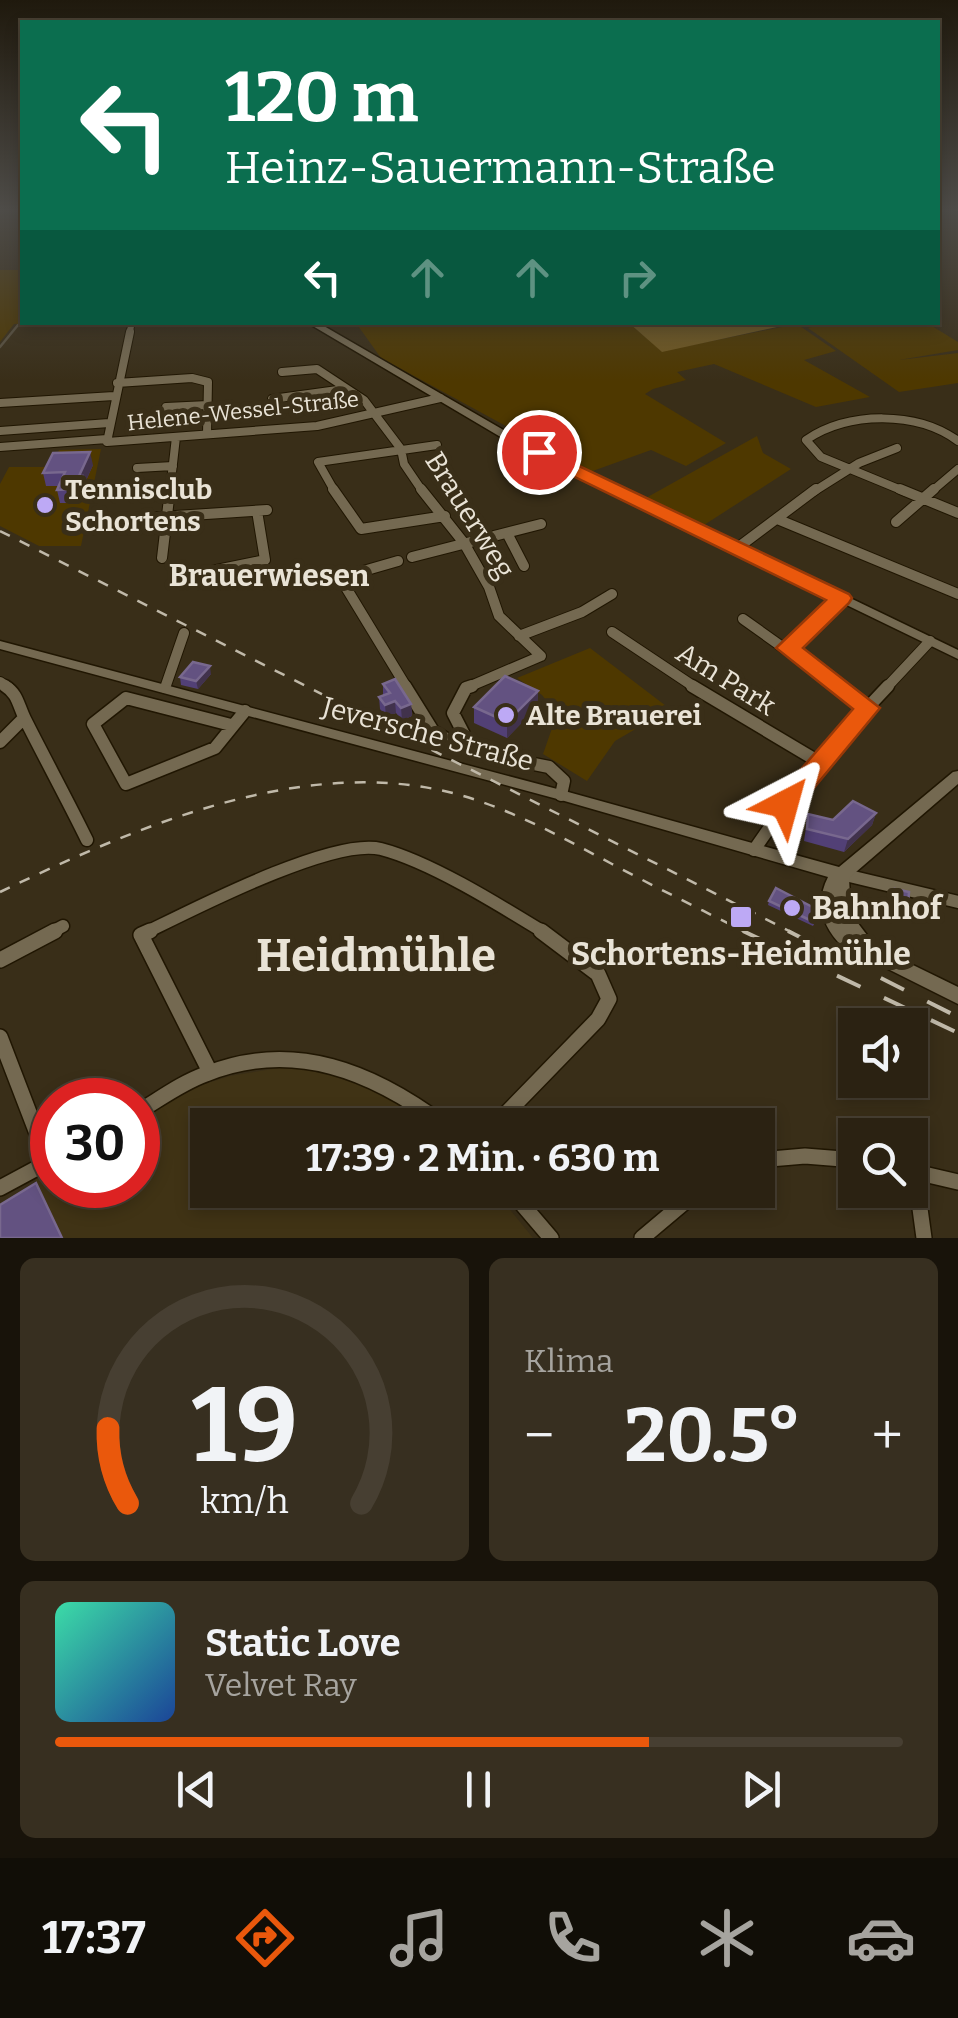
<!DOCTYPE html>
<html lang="de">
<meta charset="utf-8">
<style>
body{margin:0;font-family:Bitter,serif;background:#372f20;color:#f1f3f6;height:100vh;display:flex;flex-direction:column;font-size:38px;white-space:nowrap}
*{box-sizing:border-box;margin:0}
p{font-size:32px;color:#a6a49f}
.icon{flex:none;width:55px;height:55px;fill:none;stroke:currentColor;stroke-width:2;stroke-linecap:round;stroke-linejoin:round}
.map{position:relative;height:1238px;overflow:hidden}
.panel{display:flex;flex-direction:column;gap:20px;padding:20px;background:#18130a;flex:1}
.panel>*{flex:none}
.banner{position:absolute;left:20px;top:20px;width:920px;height:305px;border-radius:0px;box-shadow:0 5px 15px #0003,0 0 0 2px #473f32;background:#0b6e4f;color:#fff;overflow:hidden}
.fabs{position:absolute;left:838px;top:1008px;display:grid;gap:20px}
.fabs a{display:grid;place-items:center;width:90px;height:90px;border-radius:0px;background:#2b2212;box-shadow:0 5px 15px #0003,0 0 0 2px #473f32;font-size:50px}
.speed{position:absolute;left:30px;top:1078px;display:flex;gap:20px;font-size:50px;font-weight:700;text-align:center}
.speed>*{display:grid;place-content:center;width:130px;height:130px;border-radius:50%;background:#2b2212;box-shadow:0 5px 15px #0003,0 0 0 2px #473f32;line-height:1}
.speed .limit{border:15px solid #d22;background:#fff;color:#111}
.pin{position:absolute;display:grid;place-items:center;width:85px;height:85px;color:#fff;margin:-42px;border:5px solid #fff;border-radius:50%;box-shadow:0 2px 10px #0007}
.me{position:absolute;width:110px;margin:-55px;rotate:39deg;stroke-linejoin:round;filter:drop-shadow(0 0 8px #0008)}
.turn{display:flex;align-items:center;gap:35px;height:210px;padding:0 40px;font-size:45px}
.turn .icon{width:130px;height:130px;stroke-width:2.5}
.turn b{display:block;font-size:70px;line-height:85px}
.lanes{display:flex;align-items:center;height:95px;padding:0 40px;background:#0003;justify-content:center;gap:50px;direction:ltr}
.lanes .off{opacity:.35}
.big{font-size:75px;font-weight:700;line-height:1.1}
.panel .tile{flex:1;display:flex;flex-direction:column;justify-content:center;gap:15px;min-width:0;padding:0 35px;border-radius:15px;background:#372f20}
.panel .dial{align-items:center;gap:0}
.dial svg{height:260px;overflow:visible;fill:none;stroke:#473f32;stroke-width:7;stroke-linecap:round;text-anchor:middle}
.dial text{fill:#f1f3f6;stroke:none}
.song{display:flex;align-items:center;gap:30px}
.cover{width:120px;height:120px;border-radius:15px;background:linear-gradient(135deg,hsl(160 70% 55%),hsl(220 70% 35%))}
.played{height:10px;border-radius:5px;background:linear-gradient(90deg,#ea580c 70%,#473f32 70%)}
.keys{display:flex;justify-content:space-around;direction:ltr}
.heat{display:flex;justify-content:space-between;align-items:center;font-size:55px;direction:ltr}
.panel .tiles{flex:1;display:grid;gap:20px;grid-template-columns:1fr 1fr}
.tile:last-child{grid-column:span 2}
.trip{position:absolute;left:190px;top:1108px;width:585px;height:100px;border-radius:0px;background:#2b2212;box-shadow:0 5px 15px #0003,0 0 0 2px #473f32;font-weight:700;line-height:100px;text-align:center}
.dock{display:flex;height:160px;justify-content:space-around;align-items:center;background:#110e07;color:#a6a49f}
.dock .icon{width:70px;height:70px}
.dock .current{color:#ea580c}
.dock b{font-size:45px;color:#f1f3f6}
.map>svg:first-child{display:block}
</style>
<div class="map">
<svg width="958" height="1238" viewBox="0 0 958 1238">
<rect width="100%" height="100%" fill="#392e18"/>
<!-- built -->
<path fill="#403315" d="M291,1066L336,1069L383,1089L426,1125H208V1190H494L533,1238H62L34,1177L52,1166V1185H138V1119L195,1087L230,1076Z"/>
<!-- green -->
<path fill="#4e3800" d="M0,270H22V322L41,323L14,324L0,342Z
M356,323H629L662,351L797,324L836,351L804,360L870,397L816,407L714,364L677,372L686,380L653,389L645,394L726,443L686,466L651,450L590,472L381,358Z
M824,323H927L958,342V350L899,360L958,353V383L899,392L808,328Z
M757,436L763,453L791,469L701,527L644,499Z
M101,449L81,546H39L0,526V484L9,467H51L59,450Z
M590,648L670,709L615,741L587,781L543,754L557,714L542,695L517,678Z"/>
<!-- forest -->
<path fill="#705820" d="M800,322L662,352L629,323V322Z"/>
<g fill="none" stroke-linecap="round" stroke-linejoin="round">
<!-- stream -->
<path stroke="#595140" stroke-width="2.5" d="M0,347L18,325L61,322"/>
<!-- minor-far4 casing -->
<g stroke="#201602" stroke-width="8">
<path id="minor-far4" d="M129,335L132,322"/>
</g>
<!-- minor-far3 casing -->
<g stroke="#201602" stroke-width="10">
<path id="minor-far3" d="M130,332L107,442L317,426L440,398
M282,372L317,369L364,400L401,449L404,464L423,492
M117,383L192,378L208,382L207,434
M272,399L345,389
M0,403L114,396
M166,407L208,405
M0,431L109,423
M0,447L107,439
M137,468L173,466
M147,492L170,490L176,437
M335,492L318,462L437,445
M813,492L859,463L897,448
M906,492L821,457L806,440C849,411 917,411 958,441
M931,492L958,469"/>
</g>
<!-- minor-far2 casing -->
<g stroke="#201602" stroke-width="12">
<path id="minor-far2" d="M333,489L361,529L445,516
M421,489L464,543L489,587L499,616L541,656L466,688
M900,489L958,513
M134,493L170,489
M130,519L267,510
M777,519L958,594
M896,522L934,489
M507,533L524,566
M736,549L816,489
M412,557L541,524
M162,558L170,490
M398,561L346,576L342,581L407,688
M197,574L265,560L257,511
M743,619L840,688
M612,632L696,688
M519,636L582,612L612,594
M788,648L841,599
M0,682L9,688
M165,688L184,633
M886,688L930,641"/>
</g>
<!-- minor-far1 casing -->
<g stroke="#201602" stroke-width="15">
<path id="minor-far1" d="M5,686C18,694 18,705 25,719C45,759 67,799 87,840
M405,686L433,731L456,745L466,742
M472,686L466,688L453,713L473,752L549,767L564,781L561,795
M692,686L819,762
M836,686L868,708
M231,725L126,698L93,724L126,784L215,748L245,711
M0,742L24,718
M754,850L811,768L888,686
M841,874L958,902
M50,933L63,926
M145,933C192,910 333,837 381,849C431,862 501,906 545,933"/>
</g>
<!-- minor casing -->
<g stroke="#201602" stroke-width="18">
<path id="minor" d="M150,931L141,935L210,1072
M0,960L55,931
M0,1037L48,1162
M138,1112C160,1099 181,1083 206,1074C294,1039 373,1072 444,1125
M495,1125L598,1019L609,999L598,974L541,931
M758,1160L805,1156L855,1160
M911,1171L958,1182
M915,1172L924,1238
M0,1188L52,1160
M510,1190L551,1238
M642,1238L699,1190"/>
</g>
<!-- tertiary casing -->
<g stroke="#201602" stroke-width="3">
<path id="tertiary" d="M306,322H317L512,435L958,650V659L504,439Z
M0,641L561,790L839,867L953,772L958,771V784L849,878L851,914L870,939L872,945L958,987V1004L842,946C822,927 815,902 828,877L561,800L0,649Z"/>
</g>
<!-- trunk casing -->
<g stroke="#201602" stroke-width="2">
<path id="trunk" d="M950,208H958V211L952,210Z"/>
</g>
<!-- minor-far4 -->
<use href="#minor-far4" stroke="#746951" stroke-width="6"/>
<!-- minor-far3 -->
<use href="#minor-far3" stroke="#746951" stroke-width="8"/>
<!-- minor-far2 -->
<use href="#minor-far2" stroke="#746951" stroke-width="10"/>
<!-- minor-far1 -->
<use href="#minor-far1" stroke="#746951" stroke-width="12"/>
<!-- minor -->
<use href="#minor" stroke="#746951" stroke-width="15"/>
<!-- tertiary -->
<use href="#tertiary" fill="#746951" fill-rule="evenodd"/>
<!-- trunk -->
<use href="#trunk" fill="#967a38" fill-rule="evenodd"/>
<!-- rail-far1 -->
<path stroke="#c0b9a9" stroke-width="2.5" stroke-dasharray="11 11" stroke-linecap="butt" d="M0,531L793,933
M0,892C136,827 306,752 460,795C513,810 563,838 612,864C657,888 702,910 747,933"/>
<!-- rail -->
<path stroke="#c0b9a9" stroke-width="4" stroke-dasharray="26 26" stroke-linecap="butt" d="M743,931L958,1033
M788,931L958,1017"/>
</g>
<!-- wall -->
<path fill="#524076" d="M93,465L84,485L85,490L79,503H60L57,490L58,486H46L43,473Z
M211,674L198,689L181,685L180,677Z
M383,684L411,704L412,716L402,720L396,713L386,717L380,709L379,697L383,695Z
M538,691L537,707L507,738L474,723V707Z
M876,813L872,825L844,852L804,841L808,814L833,820Z
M895,889L908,906L905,915L891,911Z
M769,901L819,915L813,926L768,905Z"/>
<!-- shaded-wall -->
<path fill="#41324c" d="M90,452L93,465L84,485L85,490L79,503L76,489L79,476Z
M210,666L211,674L198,689L196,681Z
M538,691L537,707L507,738V722Z
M395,701L396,713L386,717L385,705Z
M411,704L412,716L402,720L401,708Z
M876,813L872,825L844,852L848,839Z"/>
<!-- building -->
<path fill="#635281" stroke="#78688e" stroke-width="2.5" d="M90,452L79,476H82L76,489L57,490L65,472L43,473L53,453Z
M193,662L210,666L196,681L180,677Z
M505,676L538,691L507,722L474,707Z
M395,679L411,704L401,708L395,701L385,705L379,697L390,693L383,684Z
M853,801L876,813L848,839L807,829L808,814L833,820Z
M776,888L820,911L814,922L769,901Z
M895,889L909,892L908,906L894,903Z
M36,1183L62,1238H0V1205Z"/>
<!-- sky -->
<linearGradient id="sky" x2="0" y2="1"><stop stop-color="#1f190d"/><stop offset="0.55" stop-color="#4e4c48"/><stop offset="1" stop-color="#4e4c48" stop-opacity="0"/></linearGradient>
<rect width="958" height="381" fill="url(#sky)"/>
<!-- route -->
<path fill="#ea580c" stroke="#983908" stroke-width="2.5" d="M539,447L849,594L852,598L849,603L803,648L880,708L794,812H775L771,804L853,709L776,648L826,600L532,456V449Z"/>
<!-- markers -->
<g fill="#bda9f5" stroke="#392e18" stroke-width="4">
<circle cx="45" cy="505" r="10"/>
<circle cx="506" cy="715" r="10"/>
<circle cx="792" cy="908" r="10"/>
<rect x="729" y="905" width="24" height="24" rx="5"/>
</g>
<g text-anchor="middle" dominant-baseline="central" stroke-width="10" stroke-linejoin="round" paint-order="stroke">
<!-- far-street labels -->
<g font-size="22" fill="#e9e3d6" stroke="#392e18">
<text transform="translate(243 411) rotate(-6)">Helene-Wessel-Straße</text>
</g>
<!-- poi labels -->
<g font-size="28" font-weight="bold" fill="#e9e3d6" stroke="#392e18" text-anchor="start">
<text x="65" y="489">Tennisclub<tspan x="65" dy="32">Schortens</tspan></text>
<text x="526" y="715">Alte Brauerei</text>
</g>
<!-- street labels -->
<g font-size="28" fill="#e9e3d6" stroke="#392e18">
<text transform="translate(470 515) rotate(58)">Brauerweg</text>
<text transform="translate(726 679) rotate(32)">Am Park</text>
<text transform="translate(428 734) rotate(15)">Jeversche Straße</text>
</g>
<!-- neighbourhood labels -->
<g font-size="30" font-weight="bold" fill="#e9e3d6" stroke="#392e18">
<text x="269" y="576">Brauerwiesen</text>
</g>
<!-- near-poi labels -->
<g font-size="32" font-weight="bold" fill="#e9e3d6" stroke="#392e18" text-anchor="start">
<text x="812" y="908">Bahnhof</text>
<text x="741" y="954" text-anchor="middle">Schortens-Heidmühle</text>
</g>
<!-- near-district labels -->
<g font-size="45" font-weight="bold" fill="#e9e3d6" stroke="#392e18">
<text x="376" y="956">Heidmühle</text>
</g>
</g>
</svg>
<div class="fabs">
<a><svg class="icon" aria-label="sound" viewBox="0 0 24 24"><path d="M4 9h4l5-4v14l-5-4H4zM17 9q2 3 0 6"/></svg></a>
<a><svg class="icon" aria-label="search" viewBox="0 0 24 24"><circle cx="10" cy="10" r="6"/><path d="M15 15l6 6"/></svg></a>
</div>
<div class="speed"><div class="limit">30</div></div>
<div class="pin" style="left:539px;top:452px;background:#d93025"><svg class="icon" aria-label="arrive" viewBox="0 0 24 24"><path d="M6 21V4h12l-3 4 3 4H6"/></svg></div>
<svg class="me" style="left:785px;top:804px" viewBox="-20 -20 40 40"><path d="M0-17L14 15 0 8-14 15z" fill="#ea580c" stroke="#fff" stroke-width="4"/></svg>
<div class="trip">17:39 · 2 Min. · 630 m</div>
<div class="banner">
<div class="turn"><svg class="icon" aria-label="left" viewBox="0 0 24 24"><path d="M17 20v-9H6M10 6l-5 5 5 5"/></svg><div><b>120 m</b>Heinz-Sauermann-Straße</div></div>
<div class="lanes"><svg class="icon" aria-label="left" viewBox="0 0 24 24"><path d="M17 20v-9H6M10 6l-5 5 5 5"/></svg><svg class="icon off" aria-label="ahead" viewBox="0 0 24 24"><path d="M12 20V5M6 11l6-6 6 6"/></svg><svg class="icon off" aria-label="ahead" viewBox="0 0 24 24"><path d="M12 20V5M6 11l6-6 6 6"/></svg><svg class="icon off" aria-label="right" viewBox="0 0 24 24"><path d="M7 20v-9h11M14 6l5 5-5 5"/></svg></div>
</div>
</div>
<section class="panel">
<div class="tiles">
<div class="tile dial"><svg viewBox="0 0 100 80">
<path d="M14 69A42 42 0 1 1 86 69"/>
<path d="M14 69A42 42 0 0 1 8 46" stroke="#ea580c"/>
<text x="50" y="56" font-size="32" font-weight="700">19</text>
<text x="50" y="72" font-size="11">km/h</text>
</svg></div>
<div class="tile"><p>Klima</p>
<div class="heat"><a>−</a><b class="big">20.5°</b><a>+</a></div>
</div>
<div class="tile">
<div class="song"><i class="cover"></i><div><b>Static Love</b><p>Velvet Ray</p></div></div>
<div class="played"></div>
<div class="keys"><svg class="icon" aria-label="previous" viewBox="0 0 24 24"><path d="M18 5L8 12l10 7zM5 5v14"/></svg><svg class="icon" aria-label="pause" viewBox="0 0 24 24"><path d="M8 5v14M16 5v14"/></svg><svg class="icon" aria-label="next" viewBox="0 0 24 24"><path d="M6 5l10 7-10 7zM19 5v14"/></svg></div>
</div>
</div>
</section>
<nav class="dock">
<b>17:37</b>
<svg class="icon current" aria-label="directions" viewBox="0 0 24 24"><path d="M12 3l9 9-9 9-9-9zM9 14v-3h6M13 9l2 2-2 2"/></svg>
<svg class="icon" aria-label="music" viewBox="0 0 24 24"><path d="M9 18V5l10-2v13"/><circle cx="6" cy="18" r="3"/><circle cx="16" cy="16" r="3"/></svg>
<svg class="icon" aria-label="phone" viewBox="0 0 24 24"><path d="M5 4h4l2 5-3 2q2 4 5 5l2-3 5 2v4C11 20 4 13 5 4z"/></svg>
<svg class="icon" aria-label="climate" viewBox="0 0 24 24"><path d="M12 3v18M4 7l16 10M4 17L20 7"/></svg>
<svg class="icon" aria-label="car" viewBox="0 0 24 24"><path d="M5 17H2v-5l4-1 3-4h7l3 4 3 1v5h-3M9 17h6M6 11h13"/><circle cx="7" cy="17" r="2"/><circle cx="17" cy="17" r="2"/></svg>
</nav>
